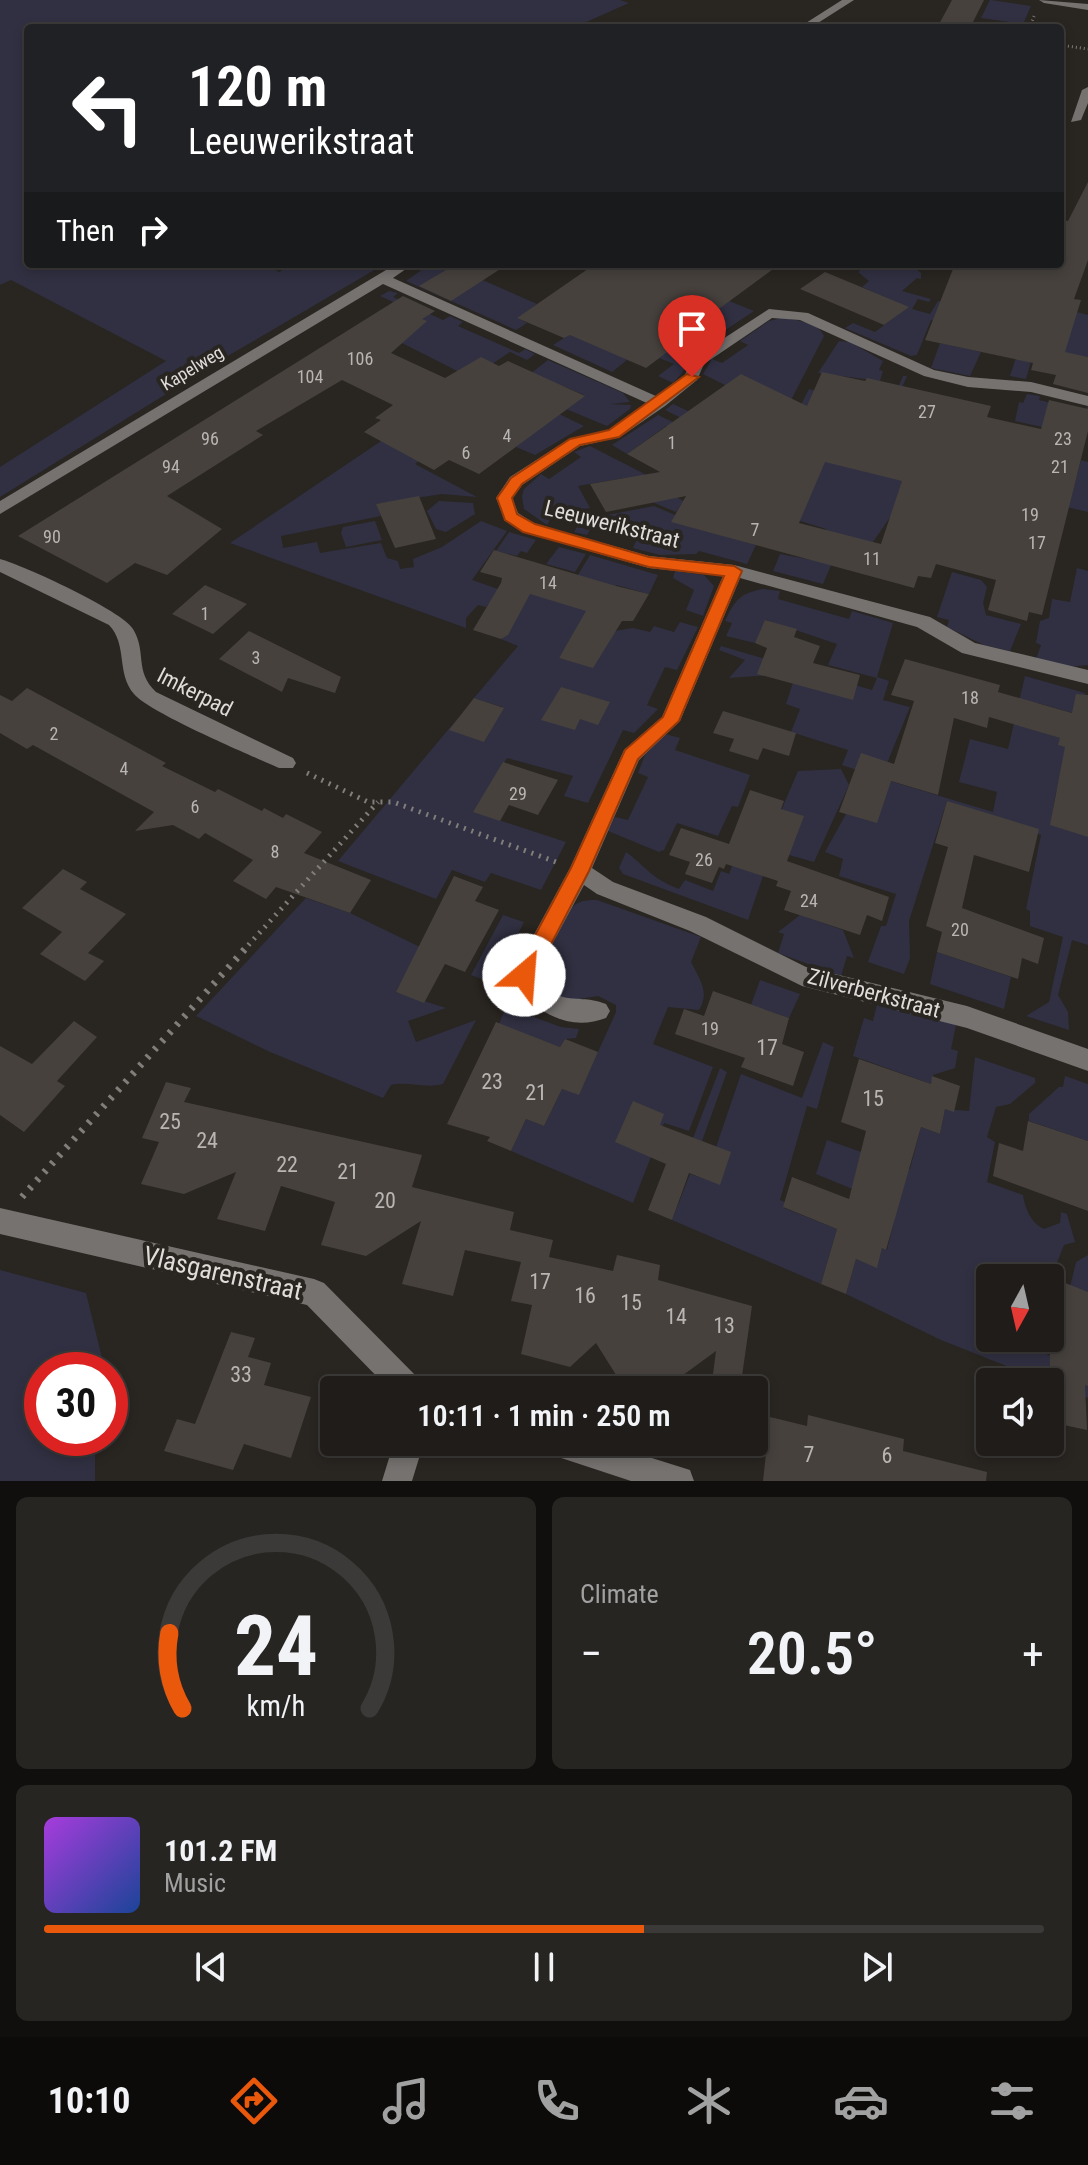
<!DOCTYPE html>
<meta charset="utf-8">
<style>
body{margin:0;font-family:"Roboto Condensed",sans-serif;background:#272522;color:#f1f3f6;height:100vh;display:flex;flex-direction:column;font-size:30px;white-space:nowrap}
*{box-sizing:border-box;margin:0}
p{font-size:26px;color:#a1a1a2}
.icon{flex:none;width:44px;height:44px;fill:none;stroke:currentColor;stroke-width:2;stroke-linecap:round;stroke-linejoin:round}
.map{position:relative;height:1481px;overflow:hidden}
.details{display:flex;flex-direction:column;gap:16px;padding:16px;background:#110f0e;flex:1}
.details>*{flex:none}
.hud{position:absolute;left:24px;top:24px;width:1040px;height:244px;border-radius:8px;box-shadow:0 4px 12px #0003,0 0 0 2px #3c3a38;background:#202124;color:#fff;overflow:hidden}
.needle{width:52px;rotate:188deg}
.buttons{position:absolute;left:976px;top:1264px;display:grid;gap:16px}
.buttons a{display:grid;place-items:center;width:88px;height:88px;border-radius:8px;background:#1f1c19;box-shadow:0 4px 12px #0003,0 0 0 2px #3c3a38;font-size:40px}
.speed{position:absolute;left:24px;top:1352px;display:flex;gap:16px;font-size:40px;font-weight:700;text-align:center}
.speed>*{display:grid;place-content:center;width:104px;height:104px;border-radius:50%;background:#1f1c19;box-shadow:0 4px 12px #0003,0 0 0 2px #3c3a38;line-height:1}
.speed .limit{border:12px solid #d22;background:#fff;color:#111}
.pin{position:absolute;display:grid;place-items:center;width:68px;height:68px;color:#fff;margin:-82px -34px;border-radius:50% 50% 50% 0;rotate:-45deg;box-shadow:0 0 8px #0007}
.pin .icon{rotate:45deg}
.me{position:absolute;width:88px;margin:-44px;rotate:27deg;stroke-linejoin:round;filter:drop-shadow(0 0 6px #0008)}
.turn{display:flex;align-items:center;gap:28px;height:168px;padding:0 32px;font-size:36px}
.turn .icon{width:104px;height:104px;stroke-width:2.5}
.turn b{display:block;font-size:56px;line-height:68px}
.then{display:flex;align-items:center;height:76px;padding:0 32px;background:#0003;gap:16px;font-size:30px}
.big{font-size:60px;font-weight:600;line-height:1.1}
.details .card{flex:1;display:flex;flex-direction:column;justify-content:center;gap:12px;min-width:0;padding:0 28px;border-radius:12px;background:#272522}
.details .dial{align-items:center;gap:0}
.dial svg{height:208px;overflow:visible;fill:none;stroke:#3c3a38;stroke-width:7;stroke-linecap:round;text-anchor:middle}
.dial text{fill:#f1f3f6;stroke:none}
.song{display:flex;align-items:center;gap:24px}
.cover{width:96px;height:96px;border-radius:12px;background:linear-gradient(135deg,hsl(280 70% 55%),hsl(220 70% 35%))}
.played{height:8px;border-radius:4px;background:linear-gradient(90deg,#ea580c 60%,#3c3a38 60%)}
.keys{display:flex;justify-content:space-around;direction:ltr}
.heat{display:flex;justify-content:space-between;align-items:center;font-size:44px;direction:ltr}
.details .tiles{flex:1;display:grid;gap:16px;grid-template-columns:1fr 1fr}
.card:last-child{grid-column:span 2}
.trip{position:absolute;left:320px;top:1376px;width:448px;height:80px;border-radius:8px;background:#1f1c19;box-shadow:0 4px 12px #0003,0 0 0 2px #3c3a38;font-weight:600;line-height:80px;text-align:center}
.tab-bar{display:flex;height:128px;justify-content:space-around;align-items:center;background:#0c0b0a;color:#a1a1a2}
.tab-bar .icon{width:56px;height:56px}
.tab-bar .active{color:#ea580c}
.tab-bar b{font-size:36px;color:#f1f3f6}
.map>svg:first-child{display:block}
</style>
<div class="map">
<svg width="1088" height="1481" viewBox="0 0 1088 1481">
<rect width="100%" height="100%" fill="#292521"/>
<!-- green -->
<path fill="#303042" d="M0,0H620L629,3L584,23L597,28H28V264H263L279,272L293,264H365L376,269L221,360L0,497V467L166,361L11,280L0,285Z
M990,0H991L1031,6L1023,24L981,18Z
M430,264H455L481,275L478,278L537,304L518,318L527,323L516,330L406,281Z
M870,264H910L921,273V279L917,278L902,291L931,299L929,302L918,299L912,309L930,314L938,301L942,302L968,328L931,320L917,355L911,356L845,328L853,323L875,332L899,314L884,297L862,287L869,281L858,272Z
M389,291L398,293L393,297L443,320L450,316L463,322L458,326L519,353L525,349L535,354L527,360L510,352L471,378L400,342L418,328L405,311L407,308L380,296Z
M729,301L754,311L724,331L705,319Z
M1034,301L1088,315V357L1051,352L1043,318L1026,379L1010,376Z
M782,318C797,320 818,322 824,336L788,406L799,409L809,389L888,411L903,376H907L896,401L920,421L893,513L873,542L842,540L823,584L773,571L780,554L812,560L826,529L762,509L734,444L665,410L673,404L705,419L725,385L703,374L712,359L722,363L748,345L740,341L769,321Z
M578,329L627,360L612,372L553,345Z
M839,341L850,342L883,361L879,370L883,371L880,381L818,373Z
M940,343L981,352L970,376L931,368Z
M677,344L694,351L678,362L687,367L673,383L658,376L674,364L659,358Z
M548,360L623,393L630,402L610,404L631,405L630,409L607,426L566,409L584,395L563,386L526,377Z
M1027,394L1040,396L1039,400L1085,411L1088,406V430L1042,427L1015,421L1019,402L1023,403Z
M555,412L584,426L535,455L516,447Z
M658,415L709,439L728,537L756,545L747,564L699,551L696,554L660,555L633,548L637,539L592,527L587,535L574,532L581,520L654,506L675,515L671,522L682,503L676,512L638,496L625,478L578,486L590,508L554,514L547,525L524,509L522,496L524,489L541,474L549,479L581,457L574,452L590,446L666,485L667,492L689,504L690,439L666,426L627,454L612,445Z
M390,435L433,451L415,464L477,497L442,494L377,504L381,516L281,536L283,548L317,542L320,553L381,543L387,558L398,561L400,569L414,567L413,559L442,547L481,521L507,531L472,580L501,590L486,607L478,605L466,618V628L230,543Z
M1081,460L1088,462V512L1024,497L1072,493Z
M439,501L473,503L475,514L446,532L436,529L427,511Z
M375,521L382,540L346,547L341,533L343,527Z
M509,532L536,540L527,553L521,551L517,556L496,551Z
M559,547L586,554L575,572L546,564Z
M590,555L658,575L649,594L616,585L604,606L593,602L559,658L593,667L615,631L633,628L650,632L654,626L674,632L680,622L698,627L677,670L665,667L647,705L658,709L634,733L623,730L588,803L564,796L573,776L507,758L474,812L566,842L541,890L491,873L485,882L452,870L436,899L338,861L458,718L469,722L485,741L502,707L474,698L518,646L501,639L518,588L557,602L565,596Z
M1077,568L1088,571V665L1068,667L1036,659L1041,645L1036,643L1040,621L1049,618L1052,599L1070,602Z
M675,571L704,575L714,586L703,616L686,610L694,590L673,578Z
M952,572L981,580L987,587L983,603L986,615L1021,624L1010,651L984,645L947,627L949,620L937,617Z
M763,589L780,591L778,599L849,619L852,611L893,623L877,677L889,681L883,700L910,707L881,778L842,765L848,750L791,732L800,709L786,704L796,673L729,678L745,660L719,650L721,646L872,690L877,678L828,665L837,644L766,620L755,643L726,636L732,623L725,621C735,600 740,593 763,589Z
M1025,676L1085,693L1080,715L1038,703L1031,729L1060,738L1085,753L1056,792L1053,809L1088,837V945L1072,940L1058,995L1068,1012L1069,1030L1026,1016L1049,1002L1063,937L1030,926V911L1026,909L1041,835L947,801L909,921L910,958L904,974L868,962L881,926H886L896,894L839,876L843,859L825,852L846,814L890,781L993,812L997,792L959,782L970,739L1008,749Z
M665,734L680,738L675,750L750,775L738,807L732,806L718,836L677,823L664,850L659,852L608,831L615,817L628,820L648,777L638,773L645,755Z
M841,769L849,785L814,862L789,855L759,874L763,876L748,920L623,874L619,868L626,852C649,869 649,877 679,889L685,880L713,891L721,871L729,874L744,835L778,818L798,771Z
M306,898L350,913L420,947L396,992L446,1008L408,1021L416,1042L476,1020L443,1084C424,1089 410,1081 391,1085L383,1098L270,1052L196,1016Z
M597,900L701,937L691,962C700,980 710,992 699,1010L668,1007L653,1044L713,1067L689,1131L664,1123L633,1203L511,1151L526,1119L544,1126L562,1089L579,1094L616,1012V1005L598,996L573,1000L561,998L542,982C539,963 561,911 578,903C584,900 590,900 597,900Z
M503,915L524,922L493,983L471,975Z
M800,915L843,930L854,958L847,956L841,976L778,953L784,934L778,932Z
M937,952L1011,977L1004,1009L930,984Z
M760,980L800,994L789,1018L751,1005Z
M877,1005L909,1008L956,1025L951,1049L958,1051L955,1068L933,1075L931,1084L853,1056L864,1018L873,1021Z
M506,1007L561,1027L579,1029L576,1038L565,1039L560,1047L499,1024Z
M823,1042L834,1047L817,1109L807,1106L780,1200L785,1202L784,1208L837,1229L821,1284L672,1220L690,1174L720,1184L716,1147L741,1074L802,1098Z
M975,1057L1035,1078V1083L1010,1104L996,1107L987,1137L995,1142L987,1182L1023,1195C1025,1209 1031,1223 1044,1229L1060,1223L1061,1212L1067,1214L1075,1242L1064,1245L1051,1278L1021,1266L1018,1278H990V1338H1041L1039,1351L1068,1363L1070,1287L1076,1262L1088,1255V1353L1083,1384L1088,1386V1398L941,1340L846,1294L856,1259L877,1267L882,1248L887,1250L895,1218L872,1197L816,1174L827,1140L910,1169L921,1127L940,1134L945,1109L969,1111Z
M720,1068L727,1072L702,1141L693,1138Z
M1065,1076L1088,1084V1141L1029,1121V1114L1059,1087H1063Z
M0,1270L86,1293L105,1370H42V1438H95V1481H0Z"/>
<!-- building -->
<path fill="#46413d" fill-rule="evenodd" d="M952,0H984L970,28H937Z
M1088,182V260L1074,299L1081,300L1065,352L1088,357V393L1053,384L1056,375L1031,370L1033,363L925,340L955,264H1060V219L1068,221Z
M456,264H508L451,301L419,286Z
M595,264H780L674,342L678,344L646,368L570,335L564,338L517,318Z
M825,272L909,307L884,325L800,289Z
M403,296L435,311L422,319L427,321L391,353L445,378L481,357L499,366L508,361L585,396L479,474L449,460L434,470L364,432L381,420L375,418L393,405L342,380L256,431L263,435L167,496L222,529L167,575L135,563L107,583L18,536Z
M822,372L865,381L867,378L991,406L987,417L1041,429L1049,400L1088,409V431L1042,615L1029,612L1027,621L988,610L996,580L936,564L931,578L918,576L914,588L671,522L686,496L606,512L590,484L660,472L627,454L741,374L807,406ZM825,462L902,481L881,544L799,523Z
M419,496L436,539L395,548L376,504Z
M494,550L616,586L649,594L633,621H622L593,668L559,658L586,611L530,594L508,635L501,639L473,630L501,583L502,578L480,572Z
M205,585L247,604L213,634L172,614Z
M765,620L797,629L794,637L820,646L813,663L860,675L853,700L757,674L767,648L755,643Z
M249,631L341,677L335,693L288,678L282,692L219,659Z
M905,659L1000,685L998,692L1072,713L1076,694L1088,695V837L1050,825L1065,747L1058,745L1060,738L989,717L987,728L954,718L938,795L891,781L877,823L839,812L861,753L894,764L914,701L891,695Z
M561,687L610,702L598,725L580,719L575,730L541,720Z
M27,688L166,763L162,766L215,792L218,789L262,811L264,808L283,818L286,814L322,832L304,853L371,880L350,913L276,887L266,899L233,881L253,860L205,833L199,839L173,825L135,831L154,812L33,745L27,749L0,733V695L12,701Z
M474,698L504,708L484,742L449,730Z
M723,711L796,733L789,756L763,748L758,760L729,751L734,739L713,733Z
M503,762L558,780L538,815L509,805L500,821L473,812Z
M750,790L784,801L781,809L804,816L787,861L889,897L882,921L867,915L860,935L784,910L791,891L776,886L778,881L726,864L724,869L719,867L712,883L685,874L690,862L669,855L681,828L729,844Z
M947,801L1039,829L1029,872L974,855L962,908L1044,938L1038,964L1022,958L1018,979L937,952L942,932L926,926L948,847L935,843Z
M63,869L87,882L80,889L126,914L88,953L104,961L85,981L40,954L62,932L22,908Z
M454,876L483,887L475,901L499,910L465,972L445,964L424,1003L396,992Z
M713,991L789,1018L782,1044L804,1052L793,1086L741,1067L745,1058L675,1034L684,1009L704,1016Z
M74,1021L97,1037L57,1081L65,1086L24,1132L0,1115V1046L32,1064Z
M496,1022L560,1047L565,1039L598,1052L579,1095L562,1089L544,1126L526,1119L511,1151L487,1141L490,1137L447,1124Z
M859,1059L931,1084L932,1076L960,1086L954,1112L945,1109L940,1134L921,1127L886,1250L882,1248L877,1268L856,1259L846,1294L821,1284L837,1229L783,1207L792,1177L849,1199L866,1131L841,1122Z
M166,1082L191,1088L184,1102L422,1155L412,1187L514,1212L510,1230L553,1240L549,1257L613,1271L617,1255L660,1265L658,1280L752,1306L740,1390H711L716,1351L664,1389L618,1378L596,1343L570,1367L521,1354L532,1305L511,1301L521,1262L465,1250L453,1296L402,1284L421,1221L366,1256L321,1245L335,1202L281,1186L265,1231L217,1219L236,1172L184,1194L141,1184L159,1142L142,1138Z
M633,1101L664,1114L660,1125L731,1152L720,1185L689,1173L672,1220L648,1210L666,1164L615,1142Z
M1028,1121L1088,1141V1211L993,1176L999,1143L1023,1151Z
M1050,1277L1088,1292V1386L1085,1385L1087,1430L1050,1422Z
M231,1332L255,1338L248,1357L271,1363L264,1385L311,1397L291,1458L244,1444L233,1470L164,1451L177,1419L195,1424Z
M808,1415L904,1439L903,1451L987,1472L986,1481H763L770,1417L807,1426Z"/>
<g fill="none" stroke-linecap="round" stroke-linejoin="round">
<!-- path-far2 -->
<path stroke="#807d7a" stroke-width="3" stroke-dasharray="1 3" stroke-linecap="butt" d="M1029,28L1035,14
M1060,45L1088,49"/>
<!-- path-far1 -->
<path stroke="#807d7a" stroke-width="5" stroke-dasharray="2 6" stroke-linecap="butt" d="M307,773L368,802H393L556,862
M243,951L378,802"/>
<!-- path -->
<path stroke="#807d7a" stroke-width="7" stroke-dasharray="3 8" stroke-linecap="butt" d="M22,1197L245,949"/>
<!-- minor -->
<path fill="#757270" fill-rule="evenodd" d="M842,0H854L810,28H798Z
M1039,0L1088,4V10L1044,3Z
M1088,87V103L1081,120L1071,122L1082,90Z
M396,264H413L393,278L658,397L685,375L692,359L769,309L808,313L934,370L968,377L1031,382L1088,396V406L1031,392L968,387L924,376L800,320L772,318L704,364L697,380L665,406L620,437L580,446L522,485L512,498L518,513L535,524L649,556L734,565L930,617L975,643L1088,670V684L962,653L917,627L740,578L680,721L639,760L592,868L613,882L706,917L806,967L967,1006L1088,1049V1071L967,1028L802,986L690,931L597,894L584,885L536,974C560,1010 575,992 606,1004L610,1011L606,1018C567,1033 529,1010 512,975L516,968L570,868L624,750L662,717L723,576L649,568L523,532L505,520L496,498L510,477L569,439L609,430L649,404L383,284L0,514V501Z
M0,559C23,565 123,611 133,629C147,652 134,671 156,692L293,758L296,763L293,768H279C250,755 150,713 134,694C116,673 128,645 109,625L0,572Z
M0,1208L314,1279L324,1283L420,1380L424,1390H390L307,1305L0,1234Z
M394,1442H424L412,1481H382Z
M538,1442H601L690,1470L694,1481H631L543,1452Z"/>
</g>
<!-- route -->
<path fill="#ea580c" stroke="#983908" stroke-width="2" d="M687,374L699,377L619,437L580,445L522,484L512,498L517,514L535,524L649,557L734,566L742,571L679,721L638,759L589,871L532,981H517L514,975L517,969L571,868L625,750L663,717L724,576L649,567L523,532L505,520L497,498L511,478L570,439L609,430Z"/>
<g text-anchor="middle" dominant-baseline="central" stroke-width="8" stroke-linejoin="round" paint-order="stroke">
<!-- number labels -->
<g font-size="18" fill="#b9b5b3">
<text x="360" y="358">106</text>
<text x="310" y="376">104</text>
<text x="927" y="411">27</text>
<text x="507" y="435">4</text>
<text x="210" y="438">96</text>
<text x="1063" y="438">23</text>
<text x="672" y="442">1</text>
<text x="466" y="452">6</text>
<text x="171" y="466">94</text>
<text x="1060" y="466">21</text>
<text x="1030" y="514">19</text>
<text x="755" y="529">7</text>
<text x="52" y="536">90</text>
<text x="1037" y="542">17</text>
<text x="872" y="558">11</text>
<text x="548" y="582">14</text>
<text x="205" y="613">1</text>
<text x="256" y="657">3</text>
<text x="970" y="697">18</text>
<text x="54" y="733">2</text>
<text x="124" y="768">4</text>
<text x="518" y="793">29</text>
<text x="195" y="806">6</text>
<text x="275" y="851">8</text>
<text x="704" y="859">26</text>
<text x="809" y="900">24</text>
<text x="960" y="929">20</text>
<text x="710" y="1028">19</text>
</g>
<!-- far-street labels -->
<g font-size="18" fill="#dfdcda" stroke="#292521">
<text transform="translate(192 368) rotate(-31)">Kapelweg</text>
</g>
<!-- street labels -->
<g font-size="22" fill="#dfdcda" stroke="#292521">
<text transform="translate(612 524) rotate(14)">Leeuwerikstraat</text>
<text transform="translate(195 692) rotate(27)">Imkerpad</text>
<text transform="translate(874 993) rotate(15)">Zilverberkstraat</text>
</g>
<!-- near-number labels -->
<g font-size="22" fill="#b9b5b3">
<text x="767" y="1047">17</text>
<text x="492" y="1081">23</text>
<text x="536" y="1092">21</text>
<text x="873" y="1098">15</text>
<text x="170" y="1121">25</text>
<text x="207" y="1140">24</text>
<text x="287" y="1164">22</text>
<text x="348" y="1171">21</text>
<text x="385" y="1200">20</text>
<text x="540" y="1281">17</text>
<text x="585" y="1295">16</text>
<text x="631" y="1302">15</text>
<text x="676" y="1316">14</text>
<text x="724" y="1325">13</text>
<text x="241" y="1374">33</text>
<text x="809" y="1454">7</text>
<text x="887" y="1455">6</text>
</g>
<!-- near-street labels -->
<g font-size="26" fill="#dfdcda" stroke="#292521">
<text transform="translate(223 1273) rotate(13)">Vlasgarenstraat</text>
</g>
</g>
</svg>
<div class="buttons">
<a><svg class="needle" viewBox="-14 -14 28 28"><path d="M0-13l5 13h-10z" fill="#e53935"/><path d="M0 13l5-13h-10z" fill="#a1a1a2"/></svg></a>
<a><svg class="icon" aria-label="sound" viewBox="0 0 24 24"><path d="M4 9h4l5-4v14l-5-4H4zM17 9q2 3 0 6"/></svg></a>
</div>
<div class="speed"><div class="limit">30</div></div>
<div class="pin" style="left:692px;top:377px;background:#d93025"><svg class="icon" aria-label="arrive" viewBox="0 0 24 24"><path d="M6 21V4h12l-3 4 3 4H6"/></svg></div>
<svg class="me" style="left:524px;top:975px" viewBox="-20 -20 40 40"><circle r="19" fill="#fff"/><path d="M0-13L10 11 0 6-10 11z" fill="#ea580c"/></svg>
<div class="trip">10:11 · 1 min · 250 m</div>
<div class="hud">
<div class="turn"><svg class="icon" aria-label="left" viewBox="0 0 24 24"><path d="M17 20v-9H6M10 6l-5 5 5 5"/></svg><div><b>120 m</b>Leeuwerikstraat</div></div>
<div class="then">Then<svg class="icon" aria-label="right" viewBox="0 0 24 24"><path d="M7 20v-9h11M14 6l5 5-5 5"/></svg></div>
</div>
</div>
<section class="details">
<div class="tiles">
<div class="card dial"><svg viewBox="0 0 100 80">
<path d="M14 69A42 42 0 1 1 86 69"/>
<path d="M14 69A42 42 0 0 1 9 40" stroke="#ea580c"/>
<text x="50" y="56" font-size="32" font-weight="700">24</text>
<text x="50" y="72" font-size="11">km/h</text>
</svg></div>
<div class="card"><p>Climate</p>
<div class="heat"><a>−</a><b class="big">20.5°</b><a>+</a></div>
</div>
<div class="card">
<div class="song"><i class="cover"></i><div><b>101.2 FM</b><p>Music</p></div></div>
<div class="played"></div>
<div class="keys"><svg class="icon" aria-label="previous" viewBox="0 0 24 24"><path d="M18 5L8 12l10 7zM5 5v14"/></svg><svg class="icon" aria-label="pause" viewBox="0 0 24 24"><path d="M8 5v14M16 5v14"/></svg><svg class="icon" aria-label="next" viewBox="0 0 24 24"><path d="M6 5l10 7-10 7zM19 5v14"/></svg></div>
</div>
</div>
</section>
<nav class="tab-bar">
<b>10:10</b>
<svg class="icon active" aria-label="directions" viewBox="0 0 24 24"><path d="M12 3l9 9-9 9-9-9zM9 14v-3h6M13 9l2 2-2 2"/></svg>
<svg class="icon" aria-label="music" viewBox="0 0 24 24"><path d="M9 18V5l10-2v13"/><circle cx="6" cy="18" r="3"/><circle cx="16" cy="16" r="3"/></svg>
<svg class="icon" aria-label="phone" viewBox="0 0 24 24"><path d="M5 4h4l2 5-3 2q2 4 5 5l2-3 5 2v4C11 20 4 13 5 4z"/></svg>
<svg class="icon" aria-label="climate" viewBox="0 0 24 24"><path d="M12 3v18M4 7l16 10M4 17L20 7"/></svg>
<svg class="icon" aria-label="car" viewBox="0 0 24 24"><path d="M5 17H2v-5l4-1 3-4h7l3 4 3 1v5h-3M9 17h6M6 11h13"/><circle cx="7" cy="17" r="2"/><circle cx="17" cy="17" r="2"/></svg>
<svg class="icon" aria-label="filters" viewBox="0 0 24 24"><path d="M4 7h16M4 17h16"/><circle cx="9" cy="7" r="2"/><circle cx="15" cy="17" r="2"/></svg>
</nav>
